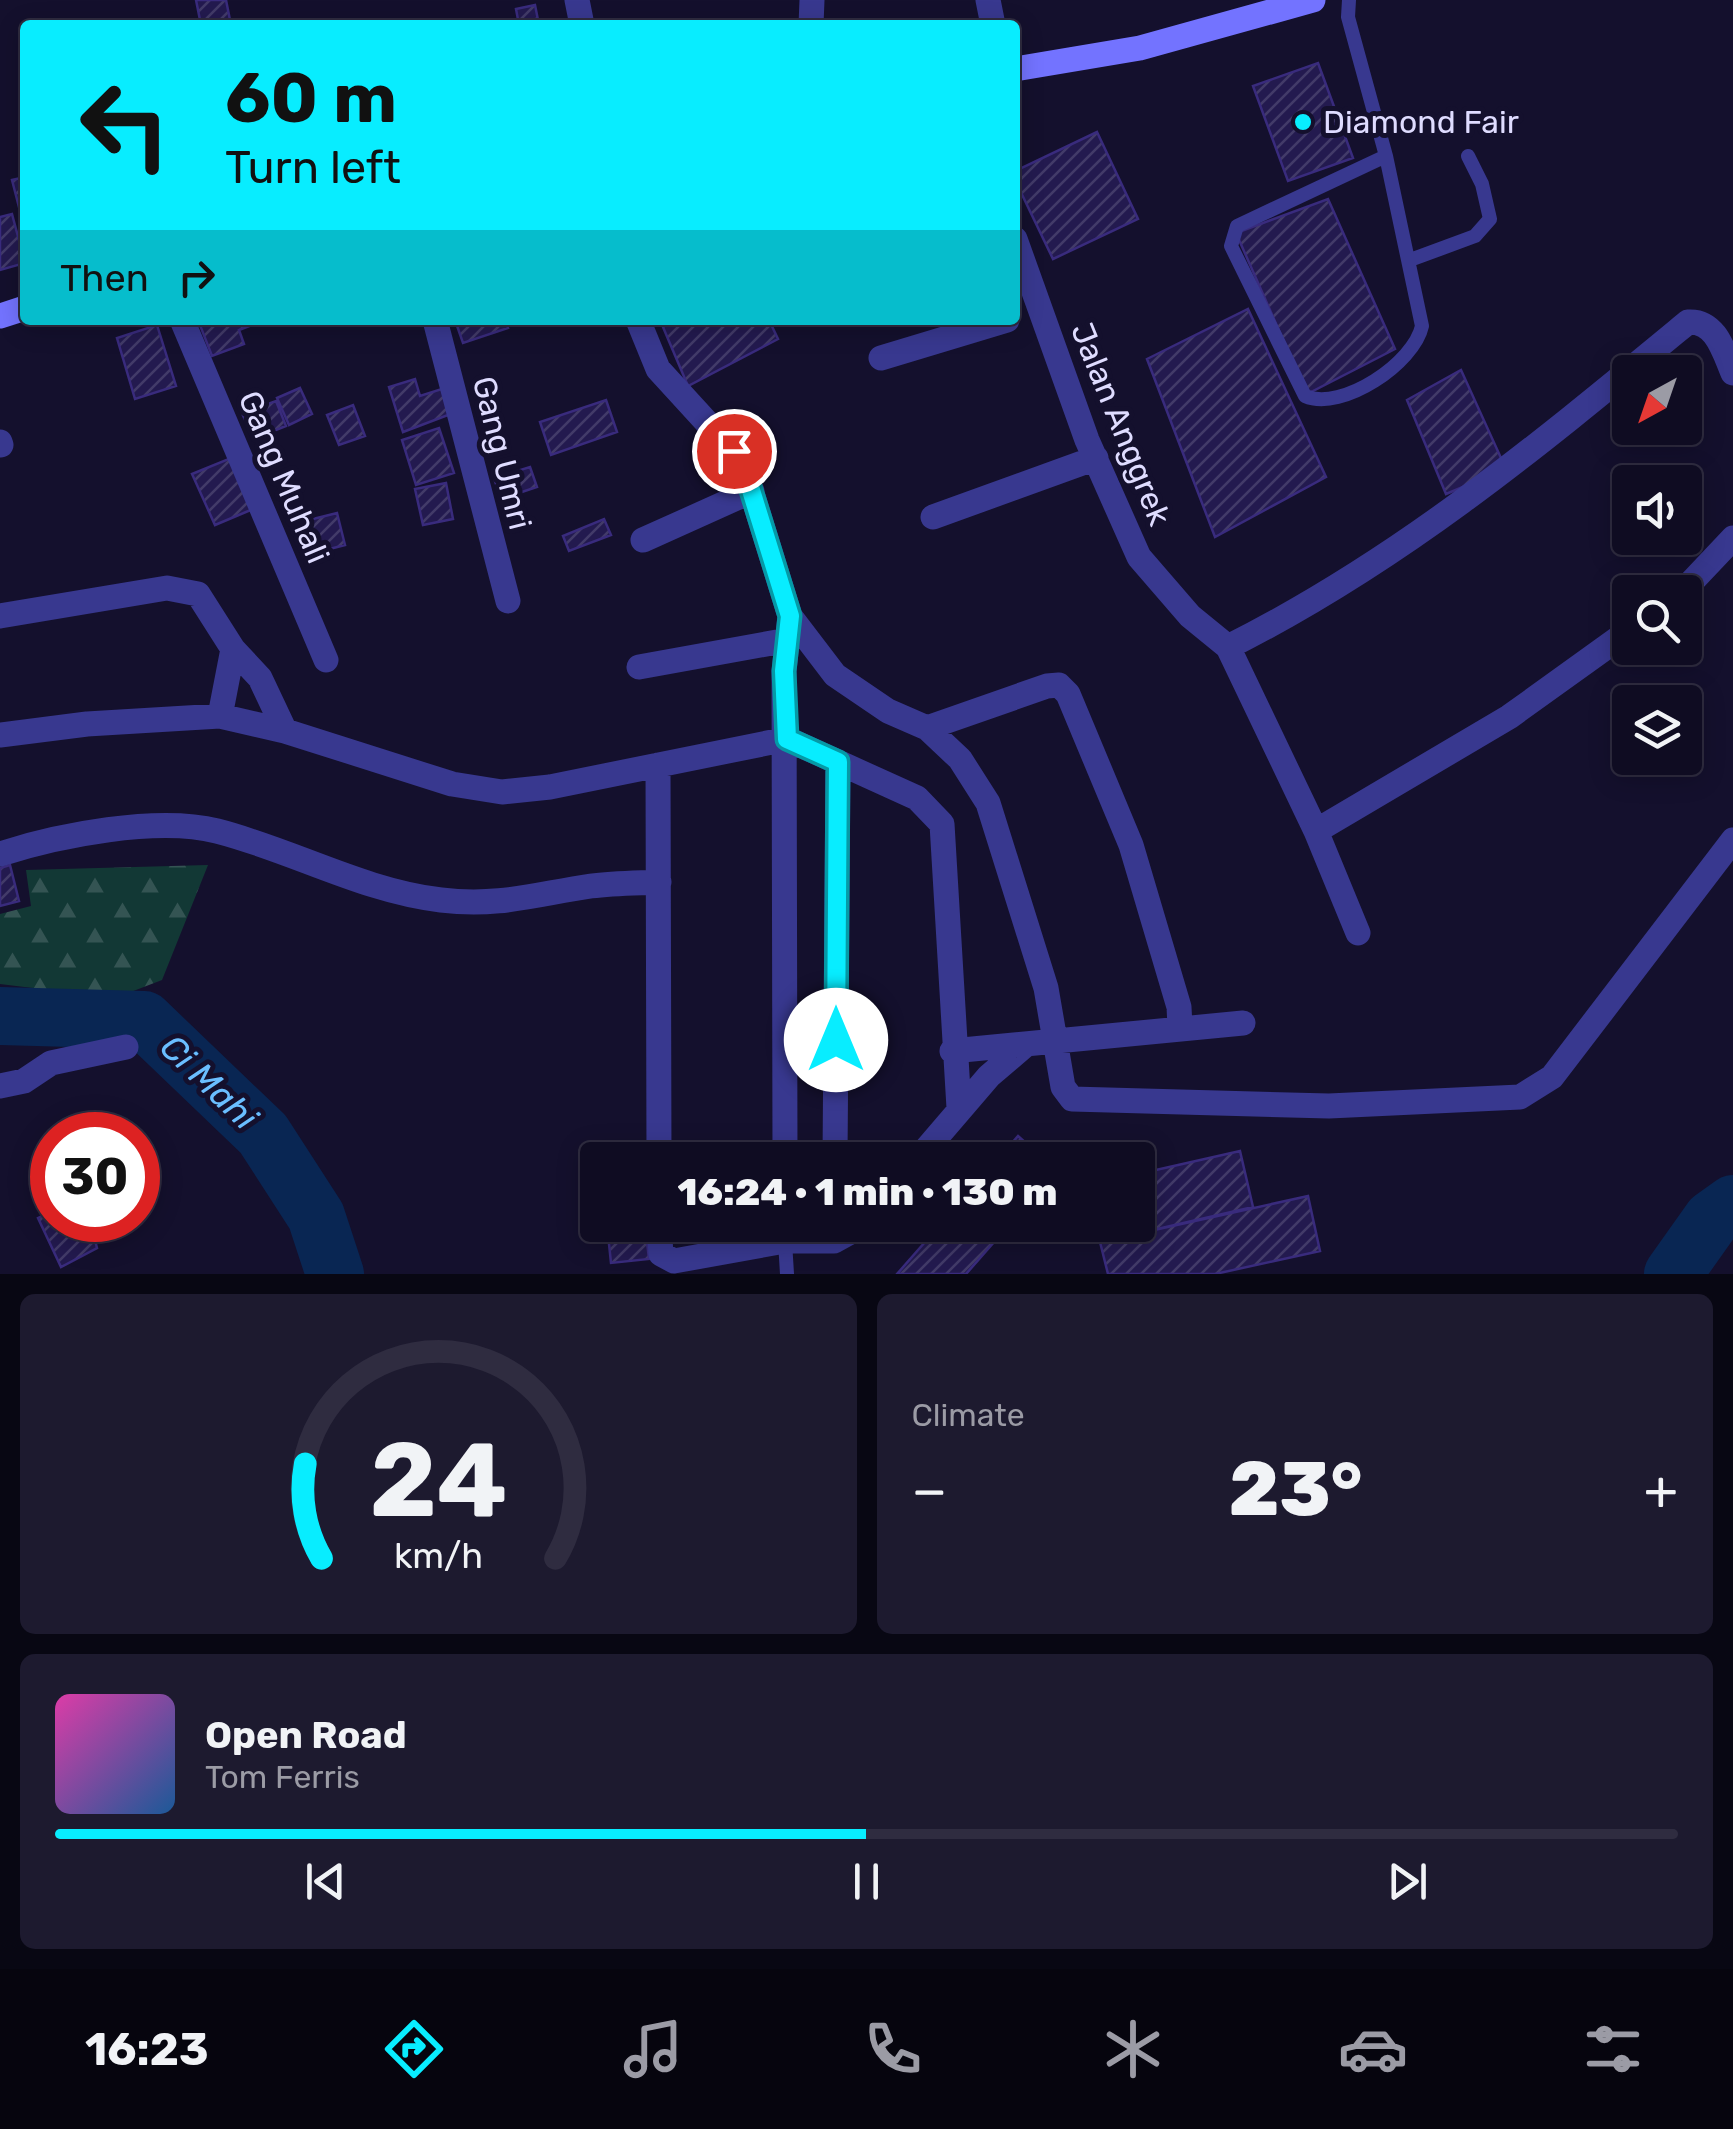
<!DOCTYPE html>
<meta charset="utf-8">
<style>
body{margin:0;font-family:Rubik,sans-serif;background:#1d1a2f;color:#f1f3f6;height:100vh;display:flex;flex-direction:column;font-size:38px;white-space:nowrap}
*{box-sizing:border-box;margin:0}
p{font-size:32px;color:#9b9ba5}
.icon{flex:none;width:55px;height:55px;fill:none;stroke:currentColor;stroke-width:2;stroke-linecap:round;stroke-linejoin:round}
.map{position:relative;height:1274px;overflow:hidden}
.drawer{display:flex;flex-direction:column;gap:20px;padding:20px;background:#080713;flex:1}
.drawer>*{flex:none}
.hud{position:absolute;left:20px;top:20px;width:1000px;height:305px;border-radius:10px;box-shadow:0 5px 25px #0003,0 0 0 2px #2f2c40;background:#08edff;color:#111;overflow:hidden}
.needle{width:65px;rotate:220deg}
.buttons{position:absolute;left:1612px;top:355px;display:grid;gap:20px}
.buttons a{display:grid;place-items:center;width:90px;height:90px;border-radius:10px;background:#0f0c22;box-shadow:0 5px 25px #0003,0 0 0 2px #2f2c40;font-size:50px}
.speed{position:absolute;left:30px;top:1112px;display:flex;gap:20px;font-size:50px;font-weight:700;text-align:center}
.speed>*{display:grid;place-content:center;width:130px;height:130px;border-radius:50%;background:#0f0c22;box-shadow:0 5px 25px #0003,0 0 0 2px #2f2c40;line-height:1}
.speed .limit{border:15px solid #d22;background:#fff;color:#111}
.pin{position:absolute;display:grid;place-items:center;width:85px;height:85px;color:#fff;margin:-42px;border:5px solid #fff;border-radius:50%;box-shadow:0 2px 10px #0007}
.me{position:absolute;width:110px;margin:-55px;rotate:0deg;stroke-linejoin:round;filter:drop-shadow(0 0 8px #0008)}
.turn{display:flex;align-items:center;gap:35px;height:210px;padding:0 40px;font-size:45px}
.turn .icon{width:130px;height:130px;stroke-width:2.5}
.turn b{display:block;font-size:70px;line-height:85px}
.then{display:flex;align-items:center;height:95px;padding:0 40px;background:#0003;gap:20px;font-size:38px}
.big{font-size:75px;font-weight:800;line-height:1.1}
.drawer .widget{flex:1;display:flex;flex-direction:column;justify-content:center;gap:15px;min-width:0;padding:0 35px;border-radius:15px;background:#1d1a2f}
.drawer .dial{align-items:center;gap:0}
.dial svg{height:260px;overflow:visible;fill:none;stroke:#2f2c40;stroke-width:7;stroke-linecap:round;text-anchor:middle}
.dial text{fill:#f1f3f6;stroke:none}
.song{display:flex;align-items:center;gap:30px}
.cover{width:120px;height:120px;border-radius:15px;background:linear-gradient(135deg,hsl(320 70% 55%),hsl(210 70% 35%))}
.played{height:10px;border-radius:5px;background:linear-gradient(90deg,#08edff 50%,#2f2c40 50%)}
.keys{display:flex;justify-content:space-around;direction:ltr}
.heat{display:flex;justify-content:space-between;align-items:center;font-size:55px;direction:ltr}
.drawer .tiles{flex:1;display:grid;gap:20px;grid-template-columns:1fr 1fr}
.widget:last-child{grid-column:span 2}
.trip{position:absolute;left:580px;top:1142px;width:575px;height:100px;border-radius:10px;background:#0f0c22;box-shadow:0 5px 25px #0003,0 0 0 2px #2f2c40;font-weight:800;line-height:100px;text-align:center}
.dock{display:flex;height:160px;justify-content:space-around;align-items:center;background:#06050e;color:#9b9ba5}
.dock .icon{width:70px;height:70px}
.dock .selected{color:#08edff}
.dock b{font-size:45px;color:#f1f3f6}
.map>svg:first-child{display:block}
</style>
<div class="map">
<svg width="1733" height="1274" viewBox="0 0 1733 1274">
<defs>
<pattern id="forest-firs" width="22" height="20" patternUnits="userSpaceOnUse" patternTransform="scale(2.5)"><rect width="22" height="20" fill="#123835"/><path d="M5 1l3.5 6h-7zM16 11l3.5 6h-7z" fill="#345453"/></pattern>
<pattern id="building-hatch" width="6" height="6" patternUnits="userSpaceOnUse" patternTransform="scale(2.5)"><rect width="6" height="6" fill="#231a4f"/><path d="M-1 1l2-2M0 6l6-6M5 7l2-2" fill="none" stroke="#423b69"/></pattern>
</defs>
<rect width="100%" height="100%" fill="#14102d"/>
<!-- forest -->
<path fill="url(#forest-firs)" d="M208,865L162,980L115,998L0,984V914L31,906L26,870Z"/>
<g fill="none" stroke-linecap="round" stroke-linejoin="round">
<!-- river -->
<path stroke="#092653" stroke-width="58" d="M0,1016L144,1020L263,1134L316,1216L335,1274
M1673,1274L1712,1219L1733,1204"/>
</g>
<!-- building -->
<path fill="url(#building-hatch)" stroke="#392b7d" stroke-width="2.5" d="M196,0H226L231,25H201Z
M535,5L539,25H519L516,9Z
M1318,63L1353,158L1288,181L1253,86Z
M1097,132L1138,219L1053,259L1015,180V171Z
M25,177V210L20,211L12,180Z
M1328,199L1395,349L1307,394L1236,233Z
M12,214L25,263L0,270V217Z
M1248,309L1326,477L1215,537L1147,359Z
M198,320H250L252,325L239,330L244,344L212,356Z
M455,320H505L508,328L463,343Z
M660,320H769L778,339L688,386Z
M157,325L176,386L135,399L117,338Z
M1461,370L1506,469L1446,494L1407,400Z
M415,379L420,396L448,387L456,412L403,432L389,387Z
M300,388L312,414L289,425L277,398Z
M606,400L617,432L551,455L540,422Z
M276,401L286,426L253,439L242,413Z
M353,405L365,436L339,445L327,415Z
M439,428L454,473L416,485L402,440Z
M231,458L253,509L215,525L192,474Z
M530,467L537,487L501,499L494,478Z
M446,483L453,519L423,525L415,489Z
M337,513L345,545L310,554L301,522Z
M604,519L611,535L569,551L563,536Z
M10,865L19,901L0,906V868Z
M1018,1136L1045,1160H997Z
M1240,1151L1253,1207L1105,1241L1101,1225H1138V1174Z
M598,1188V1224H594L590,1189Z
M1308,1196L1320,1251L1215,1274H1108L1100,1242Z
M52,1211V1220H90L97,1248L61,1267L38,1218Z
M607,1225H645L649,1259L611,1263Z
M940,1225H1009L966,1274H897Z"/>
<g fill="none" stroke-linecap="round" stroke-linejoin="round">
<!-- lane -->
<path stroke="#38388f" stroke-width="14" d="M1349,0L1348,17L1386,156L1422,326C1414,363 1342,412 1305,396L1231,246L1237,226L1386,156
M1410,260L1475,236L1490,219L1482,184L1468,156
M785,1241L787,1274"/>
<!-- street -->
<path stroke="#38388f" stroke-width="25" d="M577,0L582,25
M988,0L993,25
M811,25L812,0
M1015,239L1087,440L1139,557L1190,616L1228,647L1316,831L1358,933
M182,320L326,660
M435,320L508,601
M638,320L658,369L733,451L746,474L790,616L835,675L888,711L927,728L960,759L988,803L1046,988L1063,1087L1072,1099L1329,1106L1520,1097L1552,1077L1733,840
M881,358L1007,320
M0,442L1,445
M933,517L1096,458
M643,540L752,491
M1682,592L1733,538
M0,616L167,588L198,594L233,649L220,716
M1228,647C1401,560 1540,444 1688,322C1716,320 1724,352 1733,373
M233,649L260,678L285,731
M639,667L788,640
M927,728L1047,686L1059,685L1068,694L1131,845L1179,1007L1180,1027
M0,735L87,724L220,716L285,731L452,784L502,792L550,787L787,739L917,798L942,824L959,1108
M658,765L659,1160
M1316,831L1509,717L1630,630
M0,854C59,835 157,816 217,831C292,850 363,891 441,900C499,907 536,894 591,886C613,883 637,883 659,882
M952,1051L1243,1023
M0,1086L24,1081L51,1063L126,1047
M785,1160L784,671L790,616
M835,1160L838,762
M917,1160L989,1076L1023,1047
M659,1225L661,1254L674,1261L785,1241H834L863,1225"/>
<!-- secondary -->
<path stroke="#7373ff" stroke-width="25" d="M1015,69L1140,48L1313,0
M0,316L25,308"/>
</g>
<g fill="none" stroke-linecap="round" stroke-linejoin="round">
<!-- route casing -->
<g stroke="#059aa6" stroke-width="25">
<path id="route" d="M734,451L746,474L790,616L784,671L787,739L838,762L836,1040"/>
</g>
<!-- route -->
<use href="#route" stroke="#08edff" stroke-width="18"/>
</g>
<!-- markers -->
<circle fill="#08edff" stroke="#14102d" stroke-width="4" cx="1303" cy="122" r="10"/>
<g text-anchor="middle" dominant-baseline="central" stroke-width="10" stroke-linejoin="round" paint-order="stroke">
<!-- poi labels -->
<g font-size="32" fill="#dfdcff" stroke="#14102d" text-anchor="start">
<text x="1323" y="122">Diamond Fair</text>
</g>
<!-- street labels -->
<g font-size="32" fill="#dfdcff" stroke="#14102d">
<text transform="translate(1121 424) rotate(68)">Jalan Anggrek</text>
<text transform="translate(502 453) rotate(76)">Gang Umri</text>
<text transform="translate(284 477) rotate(67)">Gang Muhali</text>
</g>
<!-- water labels -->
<g font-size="35" font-style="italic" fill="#6abeff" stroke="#14102d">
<text transform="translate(209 1082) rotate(44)">Ci Mahi</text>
</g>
</g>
</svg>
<div class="buttons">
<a><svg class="needle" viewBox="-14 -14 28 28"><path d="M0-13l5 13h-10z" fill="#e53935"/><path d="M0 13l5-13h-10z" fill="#9b9ba5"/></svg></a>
<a><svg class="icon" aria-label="sound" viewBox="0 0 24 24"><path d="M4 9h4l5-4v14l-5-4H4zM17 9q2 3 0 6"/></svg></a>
<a><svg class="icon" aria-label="search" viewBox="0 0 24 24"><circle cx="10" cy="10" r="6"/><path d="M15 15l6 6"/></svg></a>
<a><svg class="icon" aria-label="layers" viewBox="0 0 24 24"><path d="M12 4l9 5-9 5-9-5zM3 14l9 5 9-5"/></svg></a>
</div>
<div class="speed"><div class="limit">30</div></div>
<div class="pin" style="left:734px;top:451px;background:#d93025"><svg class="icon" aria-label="arrive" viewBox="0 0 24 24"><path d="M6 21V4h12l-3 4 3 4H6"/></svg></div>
<svg class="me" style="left:836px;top:1040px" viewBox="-20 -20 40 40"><circle r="19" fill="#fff"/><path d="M0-13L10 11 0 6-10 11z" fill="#08edff"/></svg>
<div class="trip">16:24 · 1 min · 130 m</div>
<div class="hud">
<div class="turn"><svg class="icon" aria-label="left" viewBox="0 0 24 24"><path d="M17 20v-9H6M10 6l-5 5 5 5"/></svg><div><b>60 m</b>Turn left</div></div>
<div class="then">Then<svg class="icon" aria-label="right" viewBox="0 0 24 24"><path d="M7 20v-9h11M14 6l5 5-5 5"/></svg></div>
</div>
</div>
<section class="drawer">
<div class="tiles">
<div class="widget dial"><svg viewBox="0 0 100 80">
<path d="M14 69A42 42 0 1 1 86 69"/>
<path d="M14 69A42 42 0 0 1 9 40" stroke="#08edff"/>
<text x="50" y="56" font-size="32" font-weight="700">24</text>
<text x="50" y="72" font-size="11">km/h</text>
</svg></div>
<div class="widget"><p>Climate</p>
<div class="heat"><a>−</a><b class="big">23°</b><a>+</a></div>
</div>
<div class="widget">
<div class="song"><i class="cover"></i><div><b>Open Road</b><p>Tom Ferris</p></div></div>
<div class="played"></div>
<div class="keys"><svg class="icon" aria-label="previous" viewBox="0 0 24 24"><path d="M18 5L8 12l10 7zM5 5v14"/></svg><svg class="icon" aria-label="pause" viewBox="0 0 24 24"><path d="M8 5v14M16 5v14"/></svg><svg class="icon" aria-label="next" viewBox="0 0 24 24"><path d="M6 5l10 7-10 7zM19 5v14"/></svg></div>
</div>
</div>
</section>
<nav class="dock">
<b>16:23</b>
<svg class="icon selected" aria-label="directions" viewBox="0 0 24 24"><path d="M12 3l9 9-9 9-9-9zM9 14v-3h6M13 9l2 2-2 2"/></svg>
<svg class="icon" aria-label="music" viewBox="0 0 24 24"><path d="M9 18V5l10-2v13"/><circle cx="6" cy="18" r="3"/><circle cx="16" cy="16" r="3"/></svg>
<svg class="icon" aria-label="phone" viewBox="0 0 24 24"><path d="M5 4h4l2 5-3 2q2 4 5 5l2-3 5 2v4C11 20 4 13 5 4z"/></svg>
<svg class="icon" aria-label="climate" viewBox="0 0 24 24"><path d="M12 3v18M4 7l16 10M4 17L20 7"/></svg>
<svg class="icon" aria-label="car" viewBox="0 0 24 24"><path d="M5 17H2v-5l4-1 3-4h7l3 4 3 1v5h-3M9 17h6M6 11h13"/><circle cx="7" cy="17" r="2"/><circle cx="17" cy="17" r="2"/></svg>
<svg class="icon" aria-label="filters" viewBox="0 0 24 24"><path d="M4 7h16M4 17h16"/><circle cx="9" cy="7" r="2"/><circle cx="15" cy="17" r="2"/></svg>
</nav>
